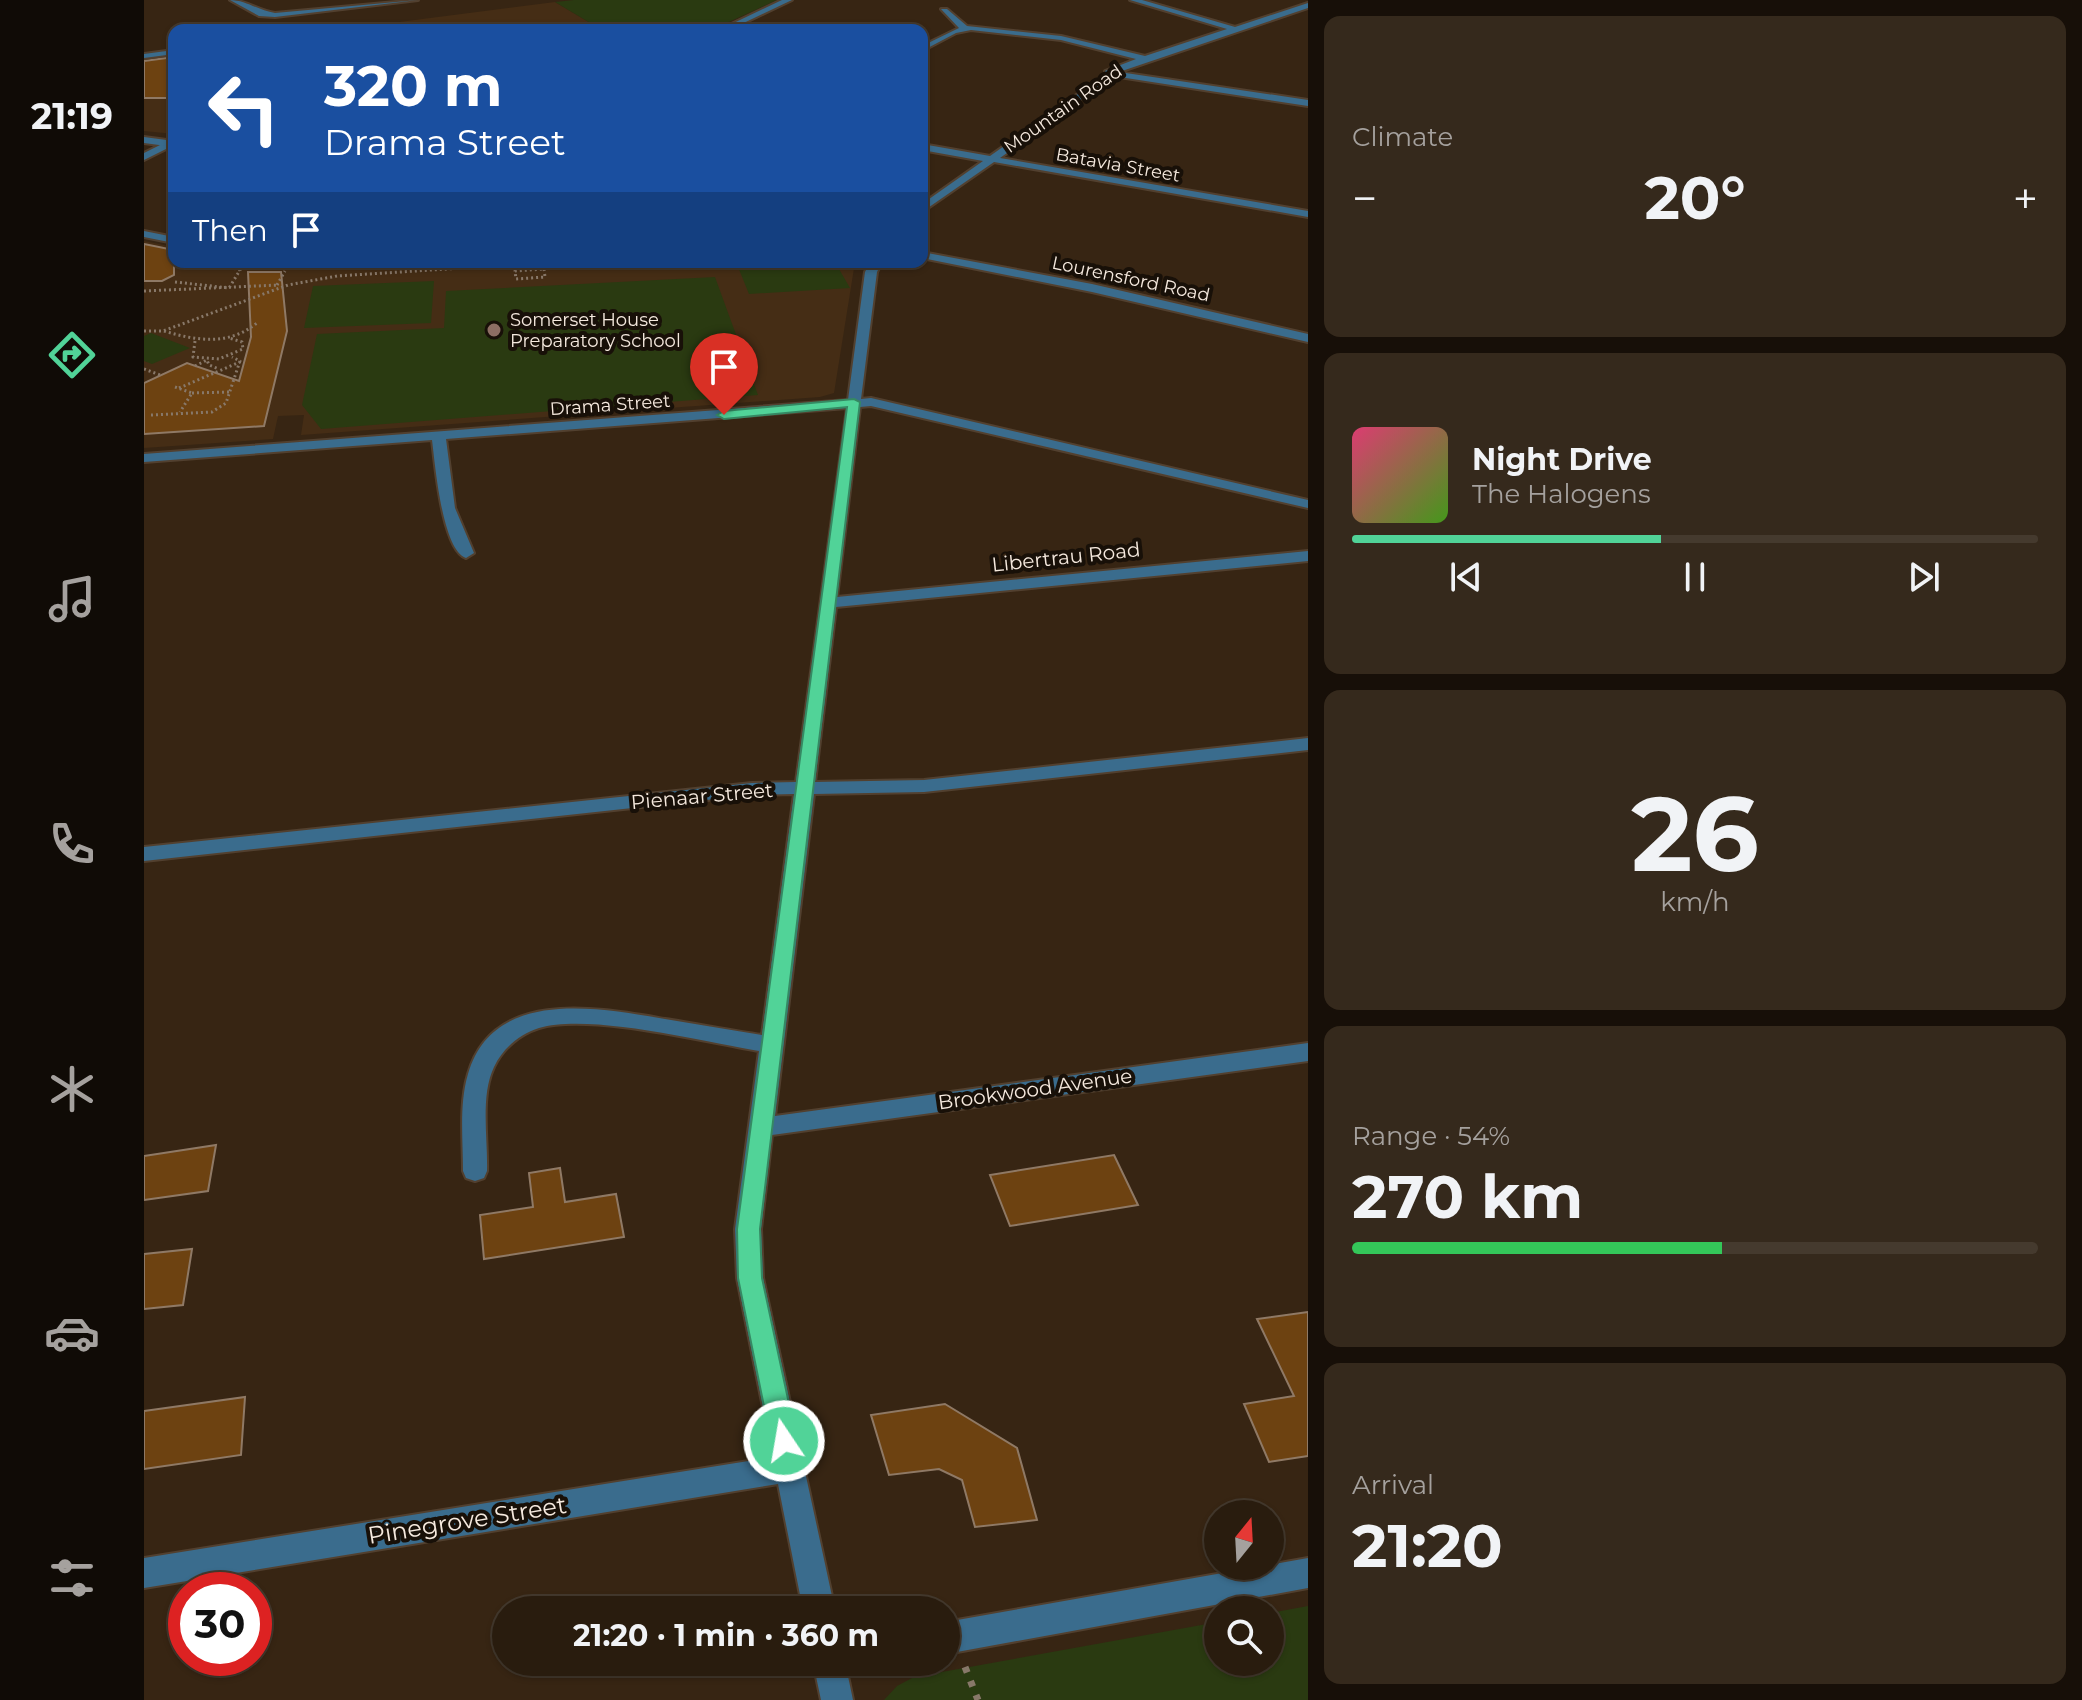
<!DOCTYPE html>
<meta charset="utf-8">
<style>
body{margin:0;font-family:Montserrat,sans-serif;background:#35291c;color:#f1f3f6;height:100vh;display:flex;flex-direction:column;font-size:30px;white-space:nowrap}
*{box-sizing:border-box;margin:0}
p{font-size:26px;color:#a5a19e}
.icon{flex:none;width:44px;height:44px;fill:none;stroke:currentColor;stroke-width:2;stroke-linecap:round;stroke-linejoin:round}
.map{position:relative;flex:1;overflow:hidden}
.sheet{display:flex;flex-direction:column;gap:16px;padding:16px;background:#170f08;width:774px}
.sheet>*{flex:none}
.hud{position:absolute;left:24px;top:24px;width:760px;height:244px;border-radius:16px;box-shadow:0 2px 6px #0004,0 0 0 2px #453a2e;background:#1a4fa0;color:#fff;overflow:hidden}
.needle{width:52px;rotate:18deg}
.controls{position:absolute;left:1060px;top:1500px;display:grid;gap:16px}
.controls a{display:grid;place-items:center;width:80px;height:80px;border-radius:50%;background:#291c0e;box-shadow:0 2px 6px #0004,0 0 0 2px #453a2e;font-size:40px}
.speed{position:absolute;left:24px;top:1572px;display:flex;gap:16px;font-size:40px;font-weight:700;text-align:center}
.speed>*{display:grid;place-content:center;width:104px;height:104px;border-radius:50%;background:#291c0e;box-shadow:0 2px 6px #0004,0 0 0 2px #453a2e;line-height:1}
.speed .limit{border:12px solid #d22;background:#fff;color:#111}
.pin{position:absolute;display:grid;place-items:center;width:68px;height:68px;color:#fff;margin:-82px -34px;border-radius:50% 50% 50% 0;rotate:-45deg;box-shadow:0 0 8px #0007}
.pin .icon{rotate:45deg}
.me{position:absolute;width:88px;margin:-44px;rotate:348deg;stroke-linejoin:round;filter:drop-shadow(0 0 6px #0008)}
.turn{display:flex;align-items:center;gap:28px;height:168px;padding:0 24px;font-size:36px}
.turn .icon{width:104px;height:104px;stroke-width:2.5}
.turn b{display:block;font-size:56px;line-height:68px}
.then{display:flex;align-items:center;height:76px;padding:0 24px;background:#0003;gap:16px;font-size:30px}
.big{font-size:60px;font-weight:700;line-height:1.1}
.sheet .widget{flex:1;display:flex;flex-direction:column;justify-content:center;gap:12px;min-width:0;padding:0 28px;border-radius:16px;background:#35291c}
.sheet .dial{align-items:center;gap:0}
.dial b{font-size:104px;line-height:1}
.song{display:flex;align-items:center;gap:24px}
.cover{width:96px;height:96px;border-radius:12px;background:linear-gradient(135deg,hsl(340 70% 55%),hsl(100 70% 35%))}
.played{height:8px;border-radius:4px;background:linear-gradient(90deg,#51d398 45%,#453a2e 45%)}
.keys{display:flex;justify-content:space-around;direction:ltr}
.heat{display:flex;justify-content:space-between;align-items:center;font-size:44px;direction:ltr}
.charge{height:12px;border-radius:6px;background:linear-gradient(90deg,#34c759 54%,#453a2e 0)}
.trip{position:absolute;left:348px;top:1596px;width:468px;height:80px;border-radius:40px;background:#291c0e;box-shadow:0 2px 6px #0004,0 0 0 2px #453a2e;font-weight:700;line-height:80px;text-align:center}
main{display:flex;flex:1;min-height:0}
.menu{display:flex;flex-direction:column;width:144px;justify-content:space-around;align-items:center;background:#100b06;color:#a5a19e}
.menu .icon{width:56px;height:56px}
.menu .current{color:#51d398}
.menu b{font-size:36px;color:#f1f3f6}
.map>svg:first-child{display:block}
</style>
<main>
<nav class="menu">
<b>21:19</b>
<svg class="icon current" aria-label="directions" viewBox="0 0 24 24"><path d="M12 3l9 9-9 9-9-9zM9 14v-3h6M13 9l2 2-2 2"/></svg>
<svg class="icon" aria-label="music" viewBox="0 0 24 24"><path d="M9 18V5l10-2v13"/><circle cx="6" cy="18" r="3"/><circle cx="16" cy="16" r="3"/></svg>
<svg class="icon" aria-label="phone" viewBox="0 0 24 24"><path d="M5 4h4l2 5-3 2q2 4 5 5l2-3 5 2v4C11 20 4 13 5 4z"/></svg>
<svg class="icon" aria-label="climate" viewBox="0 0 24 24"><path d="M12 3v18M4 7l16 10M4 17L20 7"/></svg>
<svg class="icon" aria-label="car" viewBox="0 0 24 24"><path d="M5 17H2v-5l4-1 3-4h7l3 4 3 1v5h-3M9 17h6M6 11h13"/><circle cx="7" cy="17" r="2"/><circle cx="17" cy="17" r="2"/></svg>
<svg class="icon" aria-label="filters" viewBox="0 0 24 24"><path d="M4 7h16M4 17h16"/><circle cx="9" cy="7" r="2"/><circle cx="15" cy="17" r="2"/></svg>
</nav>
<div class="map">
<svg width="1164" height="1700" viewBox="0 0 1164 1700">
<rect width="100%" height="100%" fill="#372513"/>
<!-- built -->
<path fill="#452d15" d="M411,2L458,30H193Z
M30,51V134L0,131V54Z
M0,241L30,247V262H108L135,267H187L194,262H711L690,393L676,397L157,435L160,415L134,416L129,439L0,448Z"/>
<!-- green -->
<path fill="#2a3a11" d="M430,0H633L567,30H458L411,2Z
M592,262H691L706,288L605,294Z
M571,277L614,395L177,429L158,405L173,334L300,328L302,291Z
M290,281L287,323L160,328L169,286Z
M7,333L46,348L8,364L0,361V336Z
M1164,1606V1700H740L753,1686L770,1677L1074,1622V1662H1126V1613Z"/>
<!-- building -->
<path fill="#6d4211" stroke="#8f7965" stroke-width="2" d="M30,57V98H0V61Z
M0,244L30,250V275L18,281H0Z
M104,272H137L143,331L120,426L0,434V383L43,363L95,381L107,337Z
M72,1145L64,1191L0,1200V1156Z
M970,1155L994,1205L866,1226L846,1175Z
M416,1168L421,1202L472,1194L480,1237L340,1259L336,1215L389,1207L385,1173Z
M48,1249L39,1305L0,1309V1254Z
M1164,1312V1456L1125,1462L1100,1404L1150,1396L1113,1319Z
M101,1397L97,1455L0,1469V1411Z
M801,1404L873,1448L893,1520L831,1527L818,1480L795,1469L745,1475L727,1415Z"/>
<g fill="none" stroke-linecap="round" stroke-linejoin="round">
<!-- service casing -->
<g stroke="#52402f" stroke-width="4">
<path id="service" d="M30,50V54L0,58V54Z"/>
</g>
<!-- minor casing -->
<g stroke="#52402f" stroke-width="4">
<path id="minor" d="M86,0C102,0 115,11 131,13L274,0L131,17L115,16Z
M638,0H648L585,30H575Z
M986,0H998L1091,27L1164,3V8L975,72L1164,100V106L969,76L856,158L1164,211V217L850,162L778,212V204L839,161L778,150V144L846,156L961,75V71L992,59L917,40L827,30L812,33L778,51V46L815,28L797,9H803L823,26L917,36L1001,56L1083,29Z
M24,141H30V145L0,160V153Z
M0,231L30,237V243L0,237Z
M726,262H738L733,272L717,399L727,398L1164,500V508L727,406L716,407L693,597L1164,551V561L692,607L671,782L780,780L1164,738V750L780,792L670,794L631,1116L1164,1043V1061L628,1135L617,1229L619,1278L691,1610H659L634,1484L0,1588V1558L629,1457L593,1278L591,1229L615,1051C561,1042 446,1013 395,1028C376,1034 359,1048 350,1067C336,1096 344,1139 343,1171L340,1178L331,1181L322,1178L319,1171C319,1139 315,1104 324,1074C349,987 455,1008 521,1019C553,1024 585,1030 618,1035L650,794L608,795L0,861V847L608,783L652,782L703,408L302,439L311,508L330,553L322,558C298,550 291,463 288,440L0,462V454L704,400L721,272Z
M1164,1558V1588L802,1654V1622Z
M669,1662H701L709,1700H677Z"/>
</g>
<!-- tertiary casing -->
<g stroke="#52402f" stroke-width="4">
<path id="tertiary" d="M0,137L30,141V147L0,143Z
M778,252L948,284L1164,334V342L948,292L778,258Z"/>
</g>
<!-- path-far1 -->
<path stroke="#887869" stroke-width="3" stroke-dasharray="2 3" stroke-linecap="butt" d="M319,262V268L414,262
M400,269L401,277L372,279L371,271Z
M31,282L85,288L96,270L67,262
M133,285L141,271
M0,291L135,285
M0,331H19L144,285L193,276L319,268
M20,331C53,341 86,346 114,322
M51,341L49,357L75,359L99,349L98,342L85,338
M51,366L63,360L65,365L75,369
M0,369L16,375
M31,387L48,393L36,412
M35,388L96,362
M48,393L86,392
M7,415L68,412L82,403L96,361L88,357"/>
<!-- path -->
<path stroke="#887869" stroke-width="7" stroke-dasharray="6 9" stroke-linecap="butt" d="M821,1667L834,1700"/>
<!-- service -->
<use href="#service" fill="#3a6c8d" fill-rule="evenodd"/>
<!-- minor -->
<use href="#minor" fill="#3a6c8d" fill-rule="evenodd"/>
<!-- tertiary -->
<use href="#tertiary" fill="#3a6c8d" fill-rule="evenodd"/>
</g>
<!-- route -->
<path fill="#51d398" stroke="#358963" stroke-width="2" d="M710,399L716,402L616,1229L618,1278L653,1441L650,1449L640,1453L631,1449L627,1441L594,1278L593,1229L703,407L580,419L573,415L580,411Z"/>
<!-- markers -->
<circle fill="#8d6e63" stroke="#181008" stroke-width="3" cx="350" cy="330" r="8"/>
<g text-anchor="middle" dominant-baseline="central" stroke-width="8" stroke-linejoin="round" paint-order="stroke">
<!-- far-street labels -->
<g font-size="18" fill="#f5e9de" stroke="#181008">
<text transform="translate(919 109) rotate(-35)">Mountain Road</text>
<text transform="translate(974 165) rotate(10)">Batavia Street</text>
<text transform="translate(987 279) rotate(12)">Lourensford Road</text>
<text transform="translate(466 405) rotate(-4)">Drama Street</text>
</g>
<!-- far-poi labels -->
<g font-size="18" fill="#f5e9de" stroke="#181008" text-anchor="start">
<text x="366" y="320">Somerset House<tspan x="366" dy="21">Preparatory School</tspan></text>
</g>
<!-- street labels -->
<g font-size="20" fill="#f5e9de" stroke="#181008">
<text transform="translate(922 557) rotate(-6)">Libertrau Road</text>
<text transform="translate(558 796) rotate(-5)">Pienaar Street</text>
<text transform="translate(891 1089) rotate(-8)">Brookwood Avenue</text>
</g>
<!-- near-street labels -->
<g font-size="24" fill="#f5e9de" stroke="#181008">
<text transform="translate(323 1520) rotate(-9)">Pinegrove Street</text>
</g>
</g>
</svg>
<div class="controls">
<a><svg class="needle" viewBox="-14 -14 28 28"><path d="M0-13l5 13h-10z" fill="#e53935"/><path d="M0 13l5-13h-10z" fill="#a5a19e"/></svg></a>
<a><svg class="icon" aria-label="search" viewBox="0 0 24 24"><circle cx="10" cy="10" r="6"/><path d="M15 15l6 6"/></svg></a>
</div>
<div class="speed"><div class="limit">30</div></div>
<div class="pin" style="left:580px;top:415px;background:#d93025"><svg class="icon" aria-label="arrive" viewBox="0 0 24 24"><path d="M6 21V4h12l-3 4 3 4H6"/></svg></div>
<svg class="me" style="left:640px;top:1441px" viewBox="-20 -20 40 40"><circle r="17" fill="#51d398" stroke="#fff" stroke-width="3"/><path d="M0-11L8 9 0 5-8 9z" fill="#fff"/></svg>
<div class="trip">21:20 · 1 min · 360 m</div>
<div class="hud">
<div class="turn"><svg class="icon" aria-label="left" viewBox="0 0 24 24"><path d="M17 20v-9H6M10 6l-5 5 5 5"/></svg><div><b>320 m</b>Drama Street</div></div>
<div class="then">Then<svg class="icon" aria-label="arrive" viewBox="0 0 24 24"><path d="M6 21V4h12l-3 4 3 4H6"/></svg></div>
</div>
</div>
<section class="sheet">
<div class="widget"><p>Climate</p>
<div class="heat"><a>−</a><b class="big">20°</b><a>+</a></div>
</div>
<div class="widget">
<div class="song"><i class="cover"></i><div><b>Night Drive</b><p>The Halogens</p></div></div>
<div class="played"></div>
<div class="keys"><svg class="icon" aria-label="previous" viewBox="0 0 24 24"><path d="M18 5L8 12l10 7zM5 5v14"/></svg><svg class="icon" aria-label="pause" viewBox="0 0 24 24"><path d="M8 5v14M16 5v14"/></svg><svg class="icon" aria-label="next" viewBox="0 0 24 24"><path d="M6 5l10 7-10 7zM19 5v14"/></svg></div>
</div>
<div class="widget dial"><b>26</b><p>km/h</p></div>
<div class="widget"><p>Range · 54%</p><b class="big">270 km</b><div class="charge"></div></div>
<div class="widget"><p>Arrival</p><b class="big">21:20</b></div>
</section>
</main>
